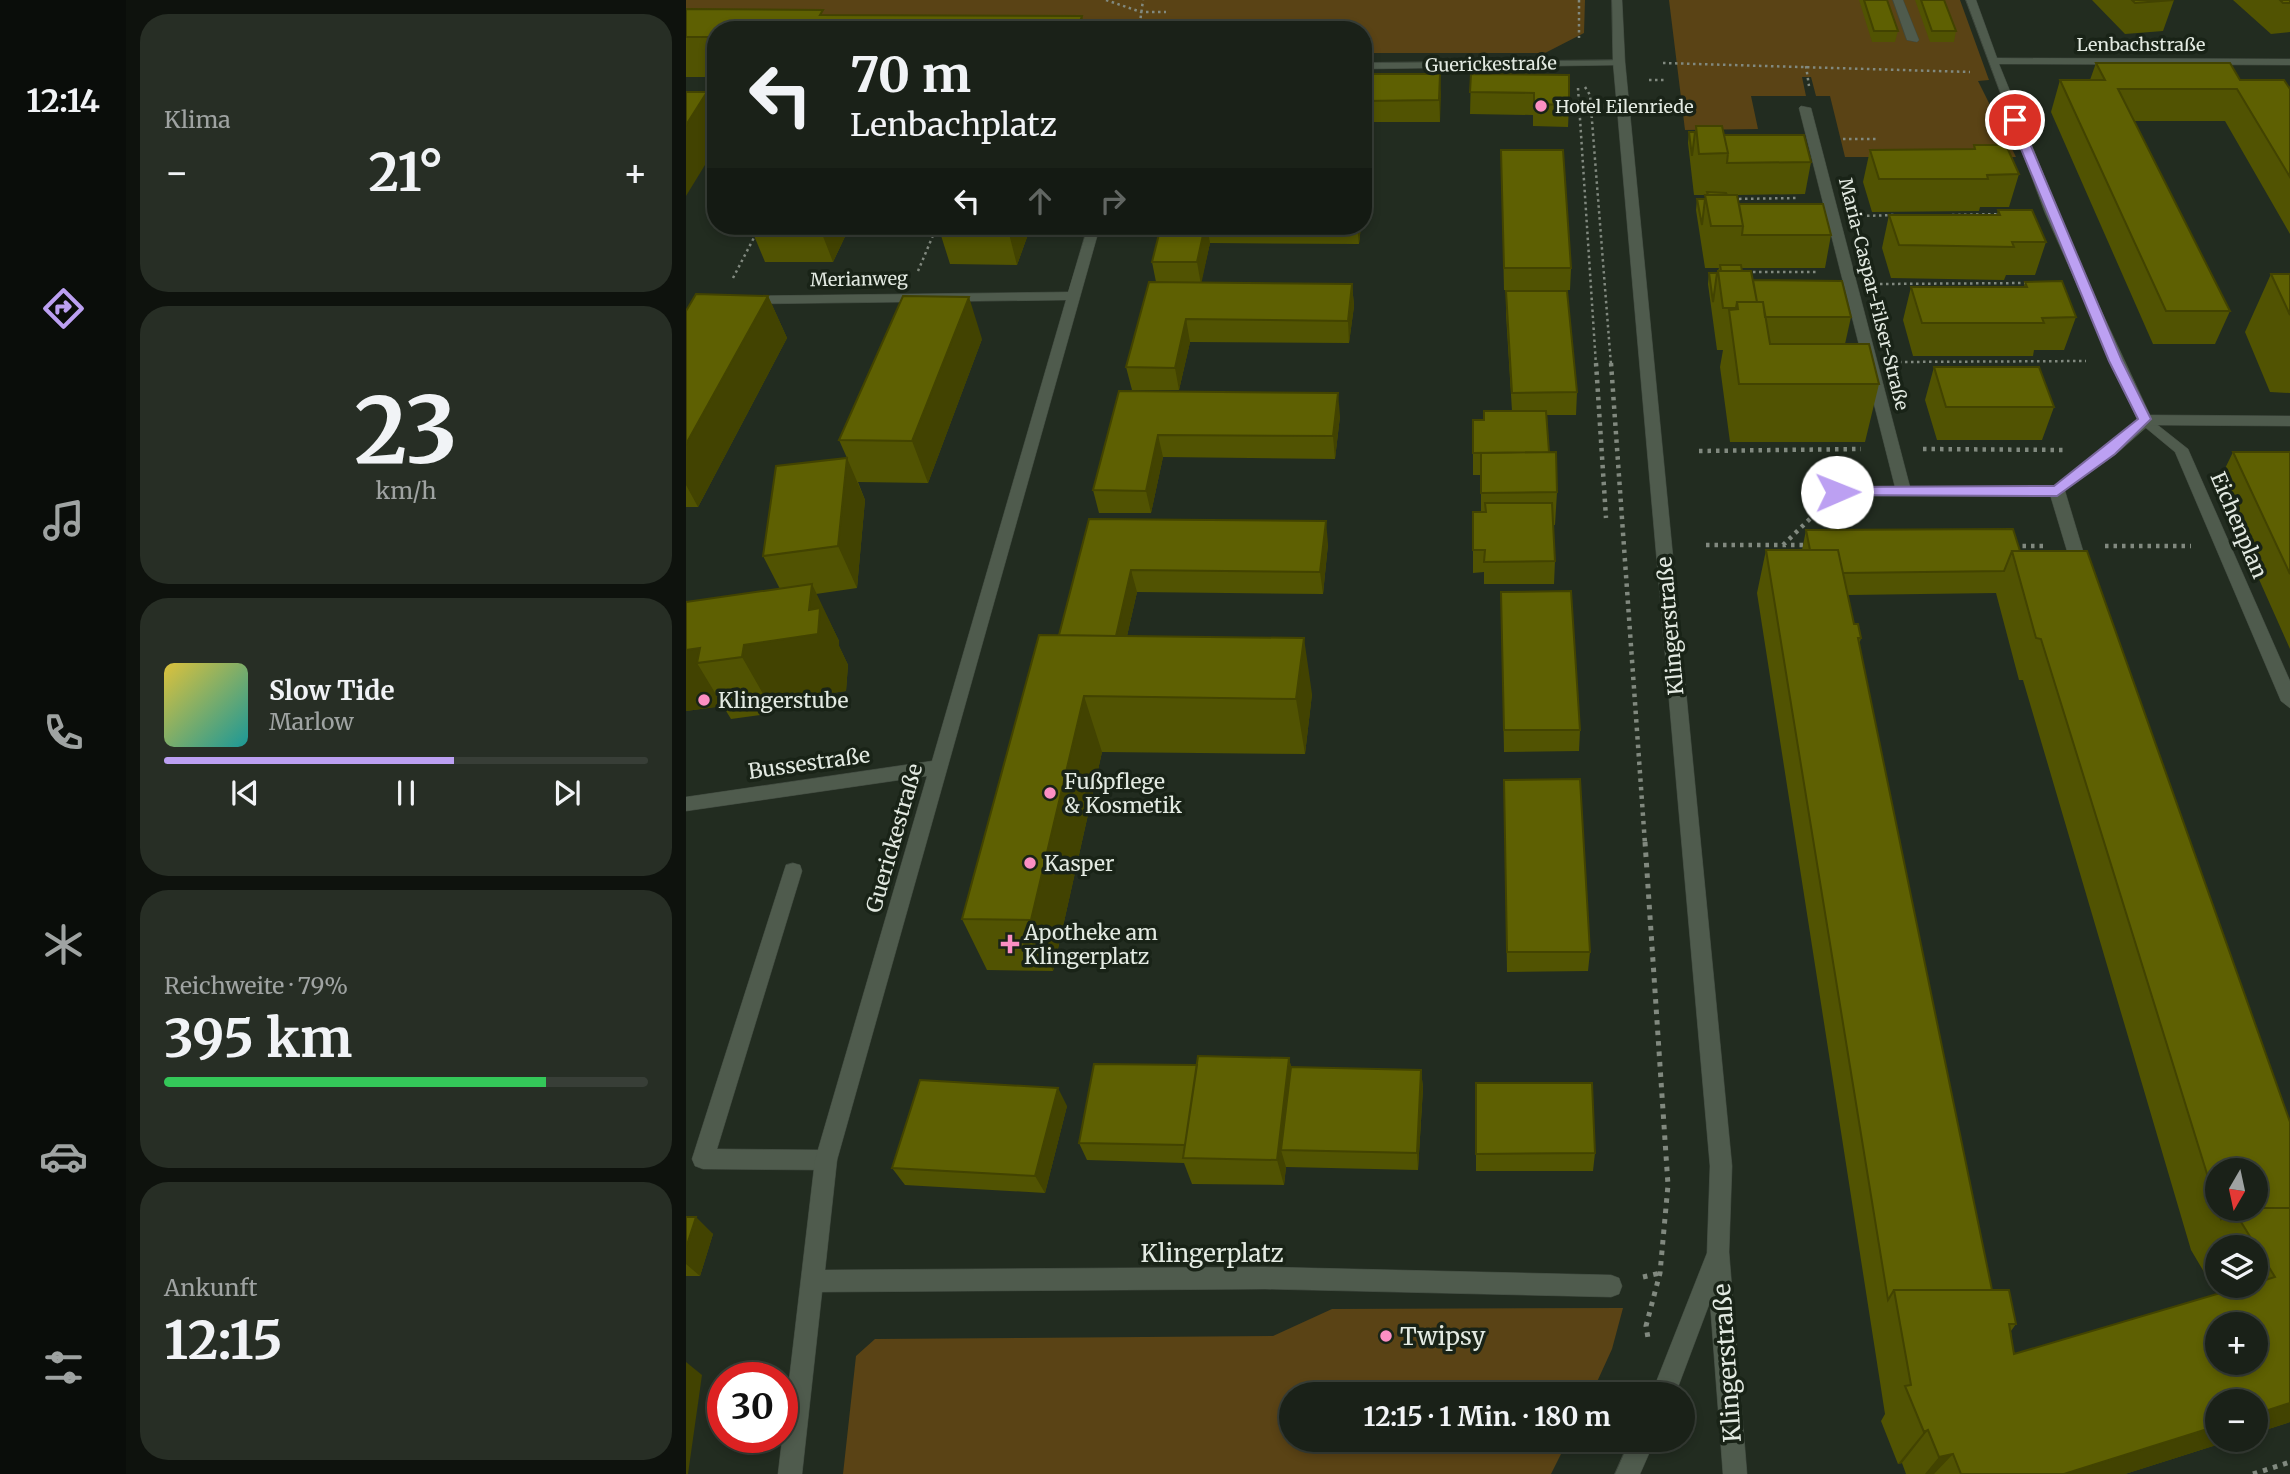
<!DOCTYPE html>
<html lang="de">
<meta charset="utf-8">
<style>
body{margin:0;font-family:Merriweather,serif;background:#272e25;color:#f1f3f6;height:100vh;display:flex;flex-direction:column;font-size:26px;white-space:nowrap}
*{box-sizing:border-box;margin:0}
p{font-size:23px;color:#9fa3a2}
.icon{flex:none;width:38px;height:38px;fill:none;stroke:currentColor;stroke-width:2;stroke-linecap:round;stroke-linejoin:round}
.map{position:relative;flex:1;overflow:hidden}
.details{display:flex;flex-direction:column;gap:14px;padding:14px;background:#0e120d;width:560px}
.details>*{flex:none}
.top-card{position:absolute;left:21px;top:21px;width:665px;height:214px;border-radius:28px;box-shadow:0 4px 10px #0003,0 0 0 2px #383e37;background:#1a2118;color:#f1f3f6;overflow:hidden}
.needle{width:46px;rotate:189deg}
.buttons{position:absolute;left:1519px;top:1158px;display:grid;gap:14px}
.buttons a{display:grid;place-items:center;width:63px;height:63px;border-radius:50%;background:#1a2118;box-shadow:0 4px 10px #0003,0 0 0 2px #383e37;font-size:35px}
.speed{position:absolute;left:21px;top:1362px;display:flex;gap:14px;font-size:35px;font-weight:700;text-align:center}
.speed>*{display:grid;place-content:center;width:91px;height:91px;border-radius:50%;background:#1a2118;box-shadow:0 4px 10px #0003,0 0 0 2px #383e37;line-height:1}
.speed .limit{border:10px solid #d22;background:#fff;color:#111}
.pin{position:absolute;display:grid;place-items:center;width:60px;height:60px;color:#fff;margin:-30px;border:4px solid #fff;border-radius:50%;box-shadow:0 2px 7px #0007}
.me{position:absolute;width:77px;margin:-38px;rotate:89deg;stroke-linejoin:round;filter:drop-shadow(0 0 5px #0008)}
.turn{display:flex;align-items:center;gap:24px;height:147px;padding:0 28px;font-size:32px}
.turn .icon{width:91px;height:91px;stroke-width:2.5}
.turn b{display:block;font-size:49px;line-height:60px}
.lanes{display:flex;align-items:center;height:66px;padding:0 28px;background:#0003;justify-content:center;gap:35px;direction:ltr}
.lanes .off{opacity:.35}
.big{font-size:52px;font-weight:700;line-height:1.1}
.details .tile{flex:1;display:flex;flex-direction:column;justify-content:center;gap:10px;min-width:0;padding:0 24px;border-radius:28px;background:#272e25}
.details .dial{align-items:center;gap:0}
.dial b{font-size:91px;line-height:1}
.song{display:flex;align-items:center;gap:21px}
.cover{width:84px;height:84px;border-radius:10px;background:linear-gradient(135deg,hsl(50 70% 55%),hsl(180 70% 35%))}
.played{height:7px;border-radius:4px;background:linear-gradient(90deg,#bca0f2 60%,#383e37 60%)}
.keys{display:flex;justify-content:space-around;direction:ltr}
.heat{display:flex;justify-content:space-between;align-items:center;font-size:38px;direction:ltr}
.charge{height:10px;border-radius:5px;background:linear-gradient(90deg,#34c759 79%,#383e37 0)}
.trip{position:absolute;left:593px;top:1382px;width:416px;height:70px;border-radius:35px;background:#1a2118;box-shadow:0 4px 10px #0003,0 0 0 2px #383e37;font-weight:700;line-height:70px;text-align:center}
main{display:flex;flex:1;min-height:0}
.menu{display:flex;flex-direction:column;width:126px;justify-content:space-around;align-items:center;background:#0a0d0a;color:#9fa3a2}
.menu .icon{width:49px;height:49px}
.menu .selected{color:#bca0f2}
.menu b{font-size:32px;color:#f1f3f6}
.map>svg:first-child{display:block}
</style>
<main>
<nav class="menu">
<b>12:14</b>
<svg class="icon selected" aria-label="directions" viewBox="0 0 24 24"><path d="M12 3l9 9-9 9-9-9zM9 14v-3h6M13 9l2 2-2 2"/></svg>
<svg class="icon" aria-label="music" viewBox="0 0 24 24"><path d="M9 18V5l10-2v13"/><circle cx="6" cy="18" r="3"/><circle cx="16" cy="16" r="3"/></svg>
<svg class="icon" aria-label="phone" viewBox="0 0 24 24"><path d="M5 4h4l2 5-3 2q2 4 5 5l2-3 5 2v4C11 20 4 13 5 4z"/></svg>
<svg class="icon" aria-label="climate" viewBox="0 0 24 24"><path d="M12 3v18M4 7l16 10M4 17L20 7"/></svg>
<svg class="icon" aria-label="car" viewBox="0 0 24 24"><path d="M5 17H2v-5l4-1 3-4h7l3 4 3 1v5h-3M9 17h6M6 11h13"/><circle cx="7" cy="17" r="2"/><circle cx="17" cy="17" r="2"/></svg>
<svg class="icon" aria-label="filters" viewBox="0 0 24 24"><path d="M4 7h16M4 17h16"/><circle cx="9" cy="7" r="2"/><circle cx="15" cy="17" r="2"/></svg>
</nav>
<section class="details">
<div class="tile"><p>Klima</p>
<div class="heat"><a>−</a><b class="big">21°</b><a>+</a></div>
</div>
<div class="tile dial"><b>23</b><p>km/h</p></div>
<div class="tile">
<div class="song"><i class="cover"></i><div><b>Slow Tide</b><p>Marlow</p></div></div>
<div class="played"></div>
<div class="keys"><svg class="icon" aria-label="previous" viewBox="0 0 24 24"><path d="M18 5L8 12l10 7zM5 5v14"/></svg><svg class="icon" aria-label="pause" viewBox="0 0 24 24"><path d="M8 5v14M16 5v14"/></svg><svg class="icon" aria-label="next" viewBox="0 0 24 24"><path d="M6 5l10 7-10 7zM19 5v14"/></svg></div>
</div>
<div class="tile"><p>Reichweite · 79%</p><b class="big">395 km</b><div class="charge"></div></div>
<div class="tile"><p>Ankunft</p><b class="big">12:15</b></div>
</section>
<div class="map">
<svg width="1604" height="1474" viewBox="0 0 1604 1474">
<rect width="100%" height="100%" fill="#222c20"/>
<!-- green -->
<path fill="#5a4315" d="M0,0H899L898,33L859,53H677V30H30L0,55Z
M983,0H1274L1303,80L1292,81L1330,157H1159L1144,96H1130L1125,77H1116L1120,96H1065L1072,129L999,130Z
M937,1308L926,1349L905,1395H606V1440H882L865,1474H157L170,1356L189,1339L587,1336L646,1309Z"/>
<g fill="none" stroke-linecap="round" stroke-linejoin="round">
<!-- service casing -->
<g stroke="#3f483e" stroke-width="1">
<path id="service" d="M1207,0H1217L1233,40L1231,42L1221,40Z
M1459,415L1502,449L1604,681V708L1595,701L1489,452L1454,423L1452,420Z
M1371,486L1379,491L1404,574L1402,578L1396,580L1388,574L1363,491Z
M107,863L114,865L116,871L31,1149L140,1150L148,1153L151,1160L148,1167L140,1170L17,1169L9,1166L6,1159L98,871L100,865Z"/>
</g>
<!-- minor casing -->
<g stroke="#3f483e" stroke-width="1">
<path id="minor" d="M1280,0H1290L1311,58L1604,59V65L1313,64L1394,265L1464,415L1604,416V426L1463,425L1430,454L1371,496H1146L1143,492L1151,487H1209L1113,108L1115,106L1125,108L1224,487L1368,486L1420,448L1451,419L1359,213Z
M937,60V64L933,65L677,69V63Z
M402,226H414L151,1160L139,1270L579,1267L925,1275L933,1278L936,1286L933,1294L925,1297L579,1289L136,1292L116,1474H92L129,1160L241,776L0,811V797L246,761L380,300L63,304L56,300L63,296L382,292Z"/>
</g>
<!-- tertiary casing -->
<g stroke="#3f483e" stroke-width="1">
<path id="tertiary" d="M926,0H936L939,62L1046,1166L1043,1252L1061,1474H1037L1024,1302L989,1395H965L1021,1253L1024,1166L927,62Z
M944,1440H969L954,1474H929Z"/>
</g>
<!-- path-far2 -->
<path stroke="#81897f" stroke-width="2.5" stroke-dasharray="2.5 3.5" stroke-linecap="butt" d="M420,0L455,12H480
M893,0V38
M453,30L457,0
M977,63L1284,72
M1120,66L1123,86
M963,80H979
M899,87L904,95L925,365
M892,88L910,365
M1157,139H1191
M1047,199L1112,198
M1266,215L1317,214
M1175,216L1208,215
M232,271L251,226
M1061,272H1132
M47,278L74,226
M1194,284L1343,283
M1213,362L1400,361"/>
<!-- path-far1 -->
<path stroke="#81897f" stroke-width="4.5" stroke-dasharray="3.5 5" stroke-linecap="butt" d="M910,363L920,518
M925,363L959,844
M1237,449L1378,450
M1013,451L1175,449
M1020,545H1120
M1097,545L1133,510
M1328,546H1358
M1419,546H1505"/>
<!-- path -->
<path stroke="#81897f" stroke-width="5" stroke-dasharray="4.5 6" stroke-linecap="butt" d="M959,842L982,1185L974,1273L960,1326L962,1338
M957,1277L974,1273
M1567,1474L1604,1462"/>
<!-- service -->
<use href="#service" fill="#4f5b4d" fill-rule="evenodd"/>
<!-- minor -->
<use href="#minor" fill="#4f5b4d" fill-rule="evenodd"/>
<!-- tertiary -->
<use href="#tertiary" fill="#4f5b4d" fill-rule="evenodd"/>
</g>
<!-- wall -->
<path fill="#515302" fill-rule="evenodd" d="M1173,0H1201L1212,31L1209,42H1186Z
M1229,0H1258L1270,31L1268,42H1244Z
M1406,0H1488L1477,31L1439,34Z
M1547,0H1604V32L1585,34Z
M0,9L139,15L396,16L399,30H30V77H0Z
M1410,63L1554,80L1603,88L1604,86V234L1539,121H1448L1544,311L1529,344H1467L1365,112L1374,80H1404Z
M677,74H754V122H677Z
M785,74L883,105L882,127L847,126V115L784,114Z
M1010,126L1125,162L1119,194L1051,195L1053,204L1145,235L1139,268H1055L1056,271L1067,280L1165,317L1159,344L1193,384L1179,442H1044L1034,367L1037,350H1031L1022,284L1023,273H1031L1033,268H1019L1010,210L1011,199H1019V195H1008L1002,143L1003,132H1009Z
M1288,145L1333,174L1323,207H1294L1293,211L1186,212L1177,182L1184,150L1287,149Z
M815,150L885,268L884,290H818Z
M1312,210L1360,242L1349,275H1320L1318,280L1205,278L1196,248L1203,215H1311Z
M64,226H164L147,262H79Z
M252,226H345L331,265L264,264Z
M475,226H675L673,244L524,243L515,282L666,284L668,306L663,343L504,342L493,390H446L440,367L470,282L466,262Z
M1585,274H1604V393L1584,392L1559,332Z
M1339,282L1390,317L1378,350H1348L1347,356H1227L1217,320L1225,287H1338Z
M820,291L891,392L890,415H861L863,452L871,492L869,525H867L869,561L868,584H798V572L787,573V512H795V475H787V453L798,420L826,411L820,314Z
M82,296L101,338L12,507H0V311Z
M296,339L242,483L172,482L179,500L171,588L130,594L153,641V646L162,665L160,691L89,701L88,713L45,719L37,706L0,711V602L94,589L77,556L161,458L153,440Z
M1248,367L1368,407L1356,440H1251L1239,400Z
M433,391L654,416L649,459L477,457L465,513H413L407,490Z
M1547,452H1604V649L1531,485Z
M403,519L642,544L637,594L451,592L441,636L626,694L619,754L416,752L367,971L301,970L276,919L373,635Z
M1120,530L1334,551L1604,1122V1422L1570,1433V1402L1546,1440L1439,1474H1220L1216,1463L1212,1464L1195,1421L1199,1414L1071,593L1080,550H1116ZM1310,593L1333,680H1337L1505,1250L1531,1294L1328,1354L1325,1331L1330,1324L1306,1290L1173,645L1175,638L1168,624L1162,595ZM1531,1171L1570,1209H1531ZM1531,1248H1570V1286H1531Z
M815,592L894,730L893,751L818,752Z
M818,780L904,952L902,971L821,972Z
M603,1058L605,1067L735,1070L737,1088L732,1170L600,1167L598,1185L506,1184L498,1163L401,1160L393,1143L511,1065Z
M790,1083L909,1153L907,1171H790Z
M381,1106L359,1193L219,1185L206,1168Z
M0,1217L27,1234L14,1276H0Z"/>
<!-- shaded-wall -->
<path fill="#424301" d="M396,16L399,30H391Z
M754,74L755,95L754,122L753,100Z
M21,92L30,112V147L0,196V125Z
M133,226H164L147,262Z
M321,226H345L331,265Z
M519,226H521L524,243L515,285L511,262Z
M671,226H675L673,244Z
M666,284L668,306L663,343L662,321Z
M82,296L101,338L12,507L0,485V444Z
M283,297L296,339L242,483L226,441Z
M500,319L504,342L493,390L489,368Z
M652,393L654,416L649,459L647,436Z
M472,435L477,457L465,513L460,491Z
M161,458L179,500L171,588L152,546Z
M640,521L642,544L637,594L634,572Z
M445,570L451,592L436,658L430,636Z
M126,584L153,641V646L162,665L160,691L89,701L88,713L56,657L58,645L123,610Z
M618,638L626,694L619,754L610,699Z
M14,648L11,663L37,706L0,711V650Z
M398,696L416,752L367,971L345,920Z
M603,1058L609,1085L595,1150L600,1167L598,1185L591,1160Z
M735,1070L737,1088L732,1170L731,1153Z
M372,1088L381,1106L359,1193L349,1176Z
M10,1217L27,1234L14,1276L0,1264V1248Z
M0,1362L16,1375L2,1474H0Z
M1604,1403V1422L1570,1433V1414Z
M1531,1426V1440H1546L1439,1474H1378Z
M1242,1430L1216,1463L1212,1464L1238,1432Z
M1267,1454L1248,1474H1239L1253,1457Z"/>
<!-- building -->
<path fill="#5e6002" stroke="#424301" stroke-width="2" fill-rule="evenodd" d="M1178,0H1201L1212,31H1188Z
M1235,0H1258L1270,31H1246Z
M1446,0H1488L1449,3Z
M1594,0H1604V3H1597Z
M0,9L137,10L134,15L396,16L391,30H30V37H0Z
M1410,63H1544L1554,80H1598L1604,89V177L1551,89H1432L1544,311H1480L1374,80H1419Z
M677,74H754L753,100L677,101Z
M785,74L883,75V105L848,104V93L784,92Z
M0,92H21L0,125Z
M26,103H30V112Z
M1010,126H1036L1042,153L1013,154Z
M1003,132H1009L1006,156Z
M1038,135H1118L1125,162L1041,163L1042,153Z
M1288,145H1320L1333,174L1301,175L1302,179H1193L1184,150L1289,149Z
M815,150H877L885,268H818Z
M1021,192L1040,193L1041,195H1022Z
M1019,195H1051L1057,226H1025Z
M1011,199H1019L1016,225Z
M1053,204H1137L1145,235H1056L1057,226Z
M1312,210H1346L1360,242H1326L1328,247L1213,245L1203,215H1314Z
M475,226H519L511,262H466Z
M1034,265H1055L1056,271H1035Z
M1032,271H1065L1071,302H1051L1050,308H1037Z
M1023,273H1031L1027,302Z
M1585,274H1604V315Z
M1067,280L1156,281L1165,317H1079L1077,302H1071Z
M1376,281L1390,317L1356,318L1358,323H1236L1225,287H1341L1339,282Z
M463,282L666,284L662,321L500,319L489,368L440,367Z
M820,291H881L891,392L826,393Z
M10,294L82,296L0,444V311Z
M217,296L283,297L226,441L153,440Z
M1051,302H1077L1084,344H1183L1193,384H1053L1043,310L1052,309Z
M1248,367H1353L1368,407H1260Z
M433,391L652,393L647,436L472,435L460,491L407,490Z
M798,411H860L863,452L787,453V420H798Z
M870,452L871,492L795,493V453Z
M1547,452H1604V574Z
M161,458L152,546L77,556L90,466Z
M799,503H866L869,561L798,562L799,550H787V512H800Z
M403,519L640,521L634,572L445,570L430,636L373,635Z
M1327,529L1334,551H1326L1318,571L1157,573L1152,550H1124L1120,530Z
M1080,550H1152L1168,624H1172L1175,638H1172L1306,1290H1208L1202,1300Z
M1326,551H1401L1604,1122V1208H1570V1171H1531V1206L1355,639L1350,638Z
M126,584L123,610L134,608L132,634L58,645L56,657L11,663L14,648L0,650V602Z
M885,591L894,730H818L815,592Z
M353,635L618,638L610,699L398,696L345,920L276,919Z
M894,779L904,952H821L818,780Z
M512,1056L603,1058L591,1160L497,1158Z
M408,1064L511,1065L499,1145L393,1143Z
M605,1067L735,1070L731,1153L595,1150Z
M234,1080L372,1088L349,1176L206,1168Z
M790,1083H906L909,1153L790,1154Z
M1570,1208H1604V1403L1570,1414V1402H1531V1426L1378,1474H1275L1267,1454L1253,1457L1242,1430L1238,1432L1219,1386L1225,1385L1208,1290H1323L1330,1324H1323L1328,1354L1558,1286H1570V1283L1589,1277L1547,1209H1570ZM1531,1325H1570V1363H1531Z
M1532,1209H1545L1535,1219Z
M0,1217H10L0,1248Z"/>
<!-- route -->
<path fill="#bca0f2" stroke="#7a689d" stroke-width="2" d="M1329,117L1334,120L1436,361L1465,419L1429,454L1371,496L1146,495V488L1151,487L1368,486L1452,419L1423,361L1323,120Z"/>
<!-- markers -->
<g fill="#fc8fc3" stroke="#192317" stroke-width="2.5">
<circle cx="855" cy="106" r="7"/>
<circle cx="18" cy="700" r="7"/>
<circle cx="364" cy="793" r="7"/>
<circle cx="344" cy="863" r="7"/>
<path d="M320.5 933.5h7v7h7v7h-7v7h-7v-7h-7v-7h7z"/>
<circle cx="700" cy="1336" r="7"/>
</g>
<g text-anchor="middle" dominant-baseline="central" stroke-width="7" stroke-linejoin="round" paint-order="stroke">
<!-- far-street labels -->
<g font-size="18" fill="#e3eae2" stroke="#192317">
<text x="1455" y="44">Lenbachstraße</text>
<text transform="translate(805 64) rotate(-1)">Guerickestraße</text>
<text transform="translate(173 279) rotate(-1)">Merianweg</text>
<text transform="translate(1188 294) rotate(76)">Maria-Caspar-Filser-Straße</text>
</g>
<!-- far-poi labels -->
<g font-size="18" fill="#e3eae2" stroke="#192317" text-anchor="start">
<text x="869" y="106">Hotel Eilenriede</text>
</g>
<!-- street labels -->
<g font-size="21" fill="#e3eae2" stroke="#192317">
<text transform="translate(1553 525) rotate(67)">Eichenplan</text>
<text transform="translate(984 626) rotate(-95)">Klingerstraße</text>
<text transform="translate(123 763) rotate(-8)">Bussestraße</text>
<text transform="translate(208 838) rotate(-74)">Guerickestraße</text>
</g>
<!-- poi labels -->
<g font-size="21" fill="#e3eae2" stroke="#192317" text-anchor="start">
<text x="32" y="700">Klingerstube</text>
<text x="378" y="781">Fußpflege<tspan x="378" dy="24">&amp; Kosmetik</tspan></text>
<text x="358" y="863">Kasper</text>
<text x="338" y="932">Apotheke am<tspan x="338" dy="24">Klingerplatz</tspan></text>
</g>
<!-- near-street labels -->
<g font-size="24" fill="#e3eae2" stroke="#192317">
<text x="526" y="1253">Klingerplatz</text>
<text transform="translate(1041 1363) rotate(-94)">Klingerstraße</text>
</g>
<!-- near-poi labels -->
<g font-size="24" fill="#e3eae2" stroke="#192317" text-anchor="start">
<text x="714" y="1336">Twipsy</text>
</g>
</g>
</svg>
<div class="buttons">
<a><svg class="needle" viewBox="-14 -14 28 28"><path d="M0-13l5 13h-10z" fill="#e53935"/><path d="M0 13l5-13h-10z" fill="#9fa3a2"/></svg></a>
<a><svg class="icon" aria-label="layers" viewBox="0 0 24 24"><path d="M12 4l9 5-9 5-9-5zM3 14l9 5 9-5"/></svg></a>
<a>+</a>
<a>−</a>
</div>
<div class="speed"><div class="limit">30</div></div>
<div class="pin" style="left:1329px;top:120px;background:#d93025"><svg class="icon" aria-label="arrive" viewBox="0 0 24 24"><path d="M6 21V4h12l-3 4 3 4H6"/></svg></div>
<svg class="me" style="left:1151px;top:492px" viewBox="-20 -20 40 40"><circle r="19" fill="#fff"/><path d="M0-13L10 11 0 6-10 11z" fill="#bca0f2"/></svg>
<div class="trip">12:15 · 1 Min. · 180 m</div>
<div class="top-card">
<div class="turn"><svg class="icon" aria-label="left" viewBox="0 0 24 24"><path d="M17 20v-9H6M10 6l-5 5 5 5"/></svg><div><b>70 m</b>Lenbachplatz</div></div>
<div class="lanes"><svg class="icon" aria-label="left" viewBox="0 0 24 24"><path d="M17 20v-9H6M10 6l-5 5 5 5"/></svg><svg class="icon off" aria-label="ahead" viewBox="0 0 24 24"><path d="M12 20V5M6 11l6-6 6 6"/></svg><svg class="icon off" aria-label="right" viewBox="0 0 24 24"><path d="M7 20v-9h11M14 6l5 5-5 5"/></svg></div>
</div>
</div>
</main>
